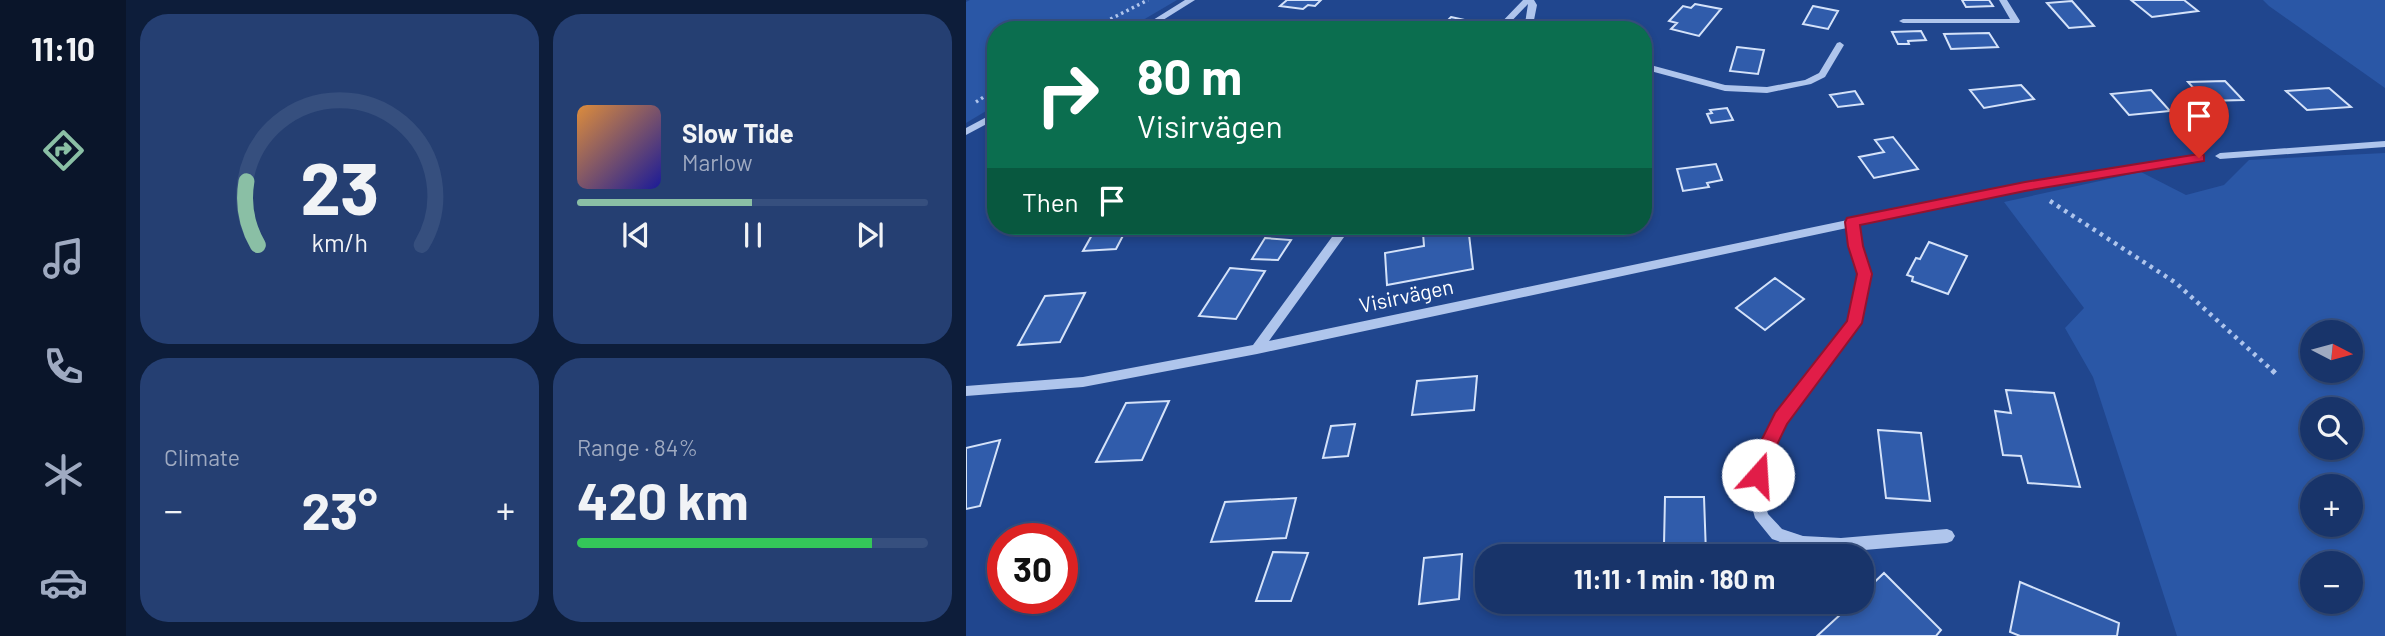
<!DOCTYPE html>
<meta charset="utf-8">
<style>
body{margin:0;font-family:Barlow,sans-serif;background:#253f72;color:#f1f3f6;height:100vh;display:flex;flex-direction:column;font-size:26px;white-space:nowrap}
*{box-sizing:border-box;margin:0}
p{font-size:23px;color:#9faac1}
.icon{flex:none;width:38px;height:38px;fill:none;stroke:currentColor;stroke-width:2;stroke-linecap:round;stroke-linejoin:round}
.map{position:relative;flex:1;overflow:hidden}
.sheet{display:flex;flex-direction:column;gap:14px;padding:14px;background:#0d1d3a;width:840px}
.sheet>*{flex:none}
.top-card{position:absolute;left:21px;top:21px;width:665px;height:214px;border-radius:28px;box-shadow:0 4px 10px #0003,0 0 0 2px #364f7e;background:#0b6e4f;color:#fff;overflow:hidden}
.needle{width:46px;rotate:96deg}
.buttons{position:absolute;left:1334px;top:320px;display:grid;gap:14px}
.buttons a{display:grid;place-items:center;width:63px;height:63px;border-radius:50%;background:#18346a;box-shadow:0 4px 10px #0003,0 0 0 2px #364f7e;font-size:35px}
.speed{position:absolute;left:21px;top:523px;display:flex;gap:14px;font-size:35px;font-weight:700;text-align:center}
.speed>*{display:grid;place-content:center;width:91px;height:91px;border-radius:50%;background:#18346a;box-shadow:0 4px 10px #0003,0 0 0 2px #364f7e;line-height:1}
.speed .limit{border:10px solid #d22;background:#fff;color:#111}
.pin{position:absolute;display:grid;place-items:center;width:60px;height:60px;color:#fff;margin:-72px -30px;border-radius:50% 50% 50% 0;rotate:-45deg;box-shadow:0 0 7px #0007}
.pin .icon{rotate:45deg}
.me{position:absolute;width:77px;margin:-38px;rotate:19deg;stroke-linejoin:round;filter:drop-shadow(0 0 5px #0008)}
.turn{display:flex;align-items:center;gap:24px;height:147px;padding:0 35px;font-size:32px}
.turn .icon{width:91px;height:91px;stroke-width:2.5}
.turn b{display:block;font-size:49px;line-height:60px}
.then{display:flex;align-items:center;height:66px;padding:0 35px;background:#0003;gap:14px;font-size:26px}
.big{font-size:52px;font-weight:700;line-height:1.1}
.sheet .card{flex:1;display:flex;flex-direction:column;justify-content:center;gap:10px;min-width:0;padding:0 24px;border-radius:28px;background:#253f72}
.sheet .dial{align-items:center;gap:0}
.dial svg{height:182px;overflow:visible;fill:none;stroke:#364f7e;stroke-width:7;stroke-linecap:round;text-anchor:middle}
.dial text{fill:#f1f3f6;stroke:none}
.song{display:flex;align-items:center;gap:21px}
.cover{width:84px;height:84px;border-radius:10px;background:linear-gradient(135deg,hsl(30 70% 55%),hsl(240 70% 35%))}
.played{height:7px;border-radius:4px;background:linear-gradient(90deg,#8abfa5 50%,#364f7e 50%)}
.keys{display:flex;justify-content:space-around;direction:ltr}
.heat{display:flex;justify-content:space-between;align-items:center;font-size:38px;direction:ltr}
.charge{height:10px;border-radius:5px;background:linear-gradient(90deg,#34c759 84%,#364f7e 0)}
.sheet .tiles{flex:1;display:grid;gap:14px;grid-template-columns:repeat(2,1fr)}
.trip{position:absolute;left:509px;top:544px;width:399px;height:70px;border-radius:28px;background:#18346a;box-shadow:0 4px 10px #0003,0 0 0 2px #364f7e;font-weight:700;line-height:70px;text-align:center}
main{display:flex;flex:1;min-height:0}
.dock{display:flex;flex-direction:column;width:126px;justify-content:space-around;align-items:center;background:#0a152a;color:#9faac1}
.dock .icon{width:49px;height:49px}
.dock .active{color:#8abfa5}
.dock b{font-size:32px;color:#f1f3f6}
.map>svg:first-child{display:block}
</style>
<main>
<nav class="dock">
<b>11:10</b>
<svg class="icon active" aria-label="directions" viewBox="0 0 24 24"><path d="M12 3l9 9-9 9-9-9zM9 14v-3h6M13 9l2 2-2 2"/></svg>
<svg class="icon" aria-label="music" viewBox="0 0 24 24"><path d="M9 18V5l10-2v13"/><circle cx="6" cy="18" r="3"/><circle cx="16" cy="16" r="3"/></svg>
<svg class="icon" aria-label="phone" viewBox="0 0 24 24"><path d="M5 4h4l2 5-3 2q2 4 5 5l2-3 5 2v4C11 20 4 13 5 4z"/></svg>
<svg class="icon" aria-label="climate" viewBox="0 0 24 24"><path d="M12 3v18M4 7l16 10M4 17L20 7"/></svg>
<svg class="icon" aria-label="car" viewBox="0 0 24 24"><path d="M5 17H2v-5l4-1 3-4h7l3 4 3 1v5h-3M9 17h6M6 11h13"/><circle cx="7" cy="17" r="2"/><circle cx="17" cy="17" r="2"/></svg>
</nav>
<section class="sheet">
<div class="tiles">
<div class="card dial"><svg viewBox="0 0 100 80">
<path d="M14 69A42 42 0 1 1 86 69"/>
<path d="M14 69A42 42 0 0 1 9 41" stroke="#8abfa5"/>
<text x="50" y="56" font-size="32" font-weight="700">23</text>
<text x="50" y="72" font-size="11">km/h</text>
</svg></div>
<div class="card">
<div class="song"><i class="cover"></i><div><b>Slow Tide</b><p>Marlow</p></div></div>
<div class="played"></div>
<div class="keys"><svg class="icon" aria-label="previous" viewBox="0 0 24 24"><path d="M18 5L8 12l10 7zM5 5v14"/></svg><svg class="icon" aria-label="pause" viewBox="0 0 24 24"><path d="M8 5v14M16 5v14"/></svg><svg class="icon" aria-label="next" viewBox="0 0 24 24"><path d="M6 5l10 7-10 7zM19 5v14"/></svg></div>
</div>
<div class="card"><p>Climate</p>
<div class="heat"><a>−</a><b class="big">23°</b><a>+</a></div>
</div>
<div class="card"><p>Range · 84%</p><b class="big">420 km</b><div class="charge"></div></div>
</div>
</section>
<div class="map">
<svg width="1419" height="636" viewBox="0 0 1419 636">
<rect width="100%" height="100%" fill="#20468e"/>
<!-- green -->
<path fill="#2a57a6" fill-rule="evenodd" d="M4,0H211L160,30H30V105L0,123V2Z
M1297,0H1419V88L1303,6Z
M1419,153V636H1211L1127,377L1099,328L1118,308L1038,202L1175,172L1220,195L1258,185L1283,160ZM1346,332H1384V371H1346ZM1346,410H1384V448H1346ZM1346,486H1384V525H1346ZM1346,564H1384V602H1346Z"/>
<!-- building -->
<path fill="#305cab" stroke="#d4e2f9" stroke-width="2" d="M321,0H355L349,6L342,5L337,9L314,6Z
M996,0H1023L1027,6L1000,7Z
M1165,0H1218L1232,11L1186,17Z
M1106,1L1128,26L1103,28L1081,3Z
M729,4L755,9L733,36L705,29L711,23L703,21L717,6L725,8Z
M847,6L872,11L862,29L837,24Z
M485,17L499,20L490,29L493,30H472Z
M955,31L960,40L942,41L943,44H932L926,32Z
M1023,33L1032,47L985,49L978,34Z
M771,47L798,50L792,74L764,71Z
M1259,81L1277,100L1239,101L1222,82Z
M1055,85L1068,99L1018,108L1004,90Z
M1363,88L1385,107L1341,110L1320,91Z
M1185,90L1204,111L1163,115L1145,94Z
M889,91L897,104L872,107L864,95Z
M761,108L767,120L745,123L741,114L746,113L744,110Z
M927,137L952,169L908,178L893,157L918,152L909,140Z
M750,164L756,180L741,183L743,187L717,191L711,169Z
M131,226H162L150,249L117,251Z
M502,226L507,269L421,285L419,253L458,246L457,233Z
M299,238L325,240L312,260L286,259Z
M963,242L1001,256L982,294L946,281L947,277L941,275L950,258L954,259Z
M264,268L299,271L270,319L233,316Z
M809,278L838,299L799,330L770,308Z
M119,293L94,342L52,345L79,296Z
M511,376L508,410L446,415L451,381Z
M1040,390L1088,393L1114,487L1062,483L1055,456L1037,455L1029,411L1045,413Z
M203,401L176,460L130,462L160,403Z
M389,424L382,456L357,458L365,426Z
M912,430L955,433L964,501L920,498Z
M34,440L14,506L0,509V448Z
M699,497H738L740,554L658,556V545H698Z
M330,498L320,538L245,542L259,502Z
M307,552L342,553L325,601H290Z
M496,554L493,599L453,604L458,558Z
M918,573L975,630L970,636H851L888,602H896V594Z
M1054,582L1153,623L1151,636H1054L1044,632Z"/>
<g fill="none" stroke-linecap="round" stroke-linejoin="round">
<!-- path-far2 -->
<path stroke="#afc5ec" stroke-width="3.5" stroke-dasharray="2.5 3.5" stroke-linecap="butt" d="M123,30L182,0
M10,102L30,89"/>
<!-- path-far1 -->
<path stroke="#afc5ec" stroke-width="4.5" stroke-dasharray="3.5 5" stroke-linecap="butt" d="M1084,201L1210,283L1308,372"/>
<!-- path -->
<path stroke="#afc5ec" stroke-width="5" stroke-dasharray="4.5 6" stroke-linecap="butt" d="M1306,370L1310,374"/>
<!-- minor -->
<path fill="#afc5ec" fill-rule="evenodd" d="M219,0H229L181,30H171Z
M557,0H568L571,5L566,30H558L562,4L537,30H528Z
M1033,0H1041L1054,21L1053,23H937L933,21L937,19H1044Z
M874,42L878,45L859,77L845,84L801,93L759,91L677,69V63L759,85L801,87L839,80L853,73L871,43Z
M30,112V119L0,135V128Z
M1419,141V147L1254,159L1249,156L1254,153Z
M1233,155L1237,156V160L1059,189L892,225L895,246L904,274L894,322L820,422L803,457L797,496L802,514L816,529L837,536L875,538L981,529L986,531L989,536L986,541L981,543L875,552L837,550L806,539L789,518L783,496L791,453L810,414L882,321L892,274L883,246L881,228L291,354L117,387L0,396V386L117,377L287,345L374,226H386L303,341L1059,183Z"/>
</g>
<!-- route -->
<path fill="#e11d48" stroke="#92132f" stroke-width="2" d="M1233,154L1238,155V161L1059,191L894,225L897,246L906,274L896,323L821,424L805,457L798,481L792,484L785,481L782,475L787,457L809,413L881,321L891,274L882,246L879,222L881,218L1059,182Z"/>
<g text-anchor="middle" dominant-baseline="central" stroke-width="7" stroke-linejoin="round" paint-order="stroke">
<!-- street labels -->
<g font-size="21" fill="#fff" stroke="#20468e">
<text transform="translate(440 295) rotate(-12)">Visirvägen</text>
</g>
</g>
</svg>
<div class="buttons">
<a><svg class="needle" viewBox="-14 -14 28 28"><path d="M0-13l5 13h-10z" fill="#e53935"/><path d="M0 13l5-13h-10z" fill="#9faac1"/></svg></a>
<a><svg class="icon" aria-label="search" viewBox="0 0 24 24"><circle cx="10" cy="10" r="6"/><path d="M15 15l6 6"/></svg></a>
<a>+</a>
<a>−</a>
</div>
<div class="speed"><div class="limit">30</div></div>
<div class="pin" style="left:1233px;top:158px;background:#d93025"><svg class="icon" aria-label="arrive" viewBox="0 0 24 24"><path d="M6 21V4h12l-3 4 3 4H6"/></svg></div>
<svg class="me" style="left:792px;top:475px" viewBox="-20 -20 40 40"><circle r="19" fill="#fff"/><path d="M0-13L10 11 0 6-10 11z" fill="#e11d48"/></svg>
<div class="trip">11:11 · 1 min · 180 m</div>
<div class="top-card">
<div class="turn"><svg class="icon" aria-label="right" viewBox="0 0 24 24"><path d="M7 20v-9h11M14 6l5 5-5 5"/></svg><div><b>80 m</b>Visirvägen</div></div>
<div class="then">Then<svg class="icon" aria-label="arrive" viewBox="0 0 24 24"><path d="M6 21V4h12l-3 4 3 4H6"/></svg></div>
</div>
</div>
</main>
